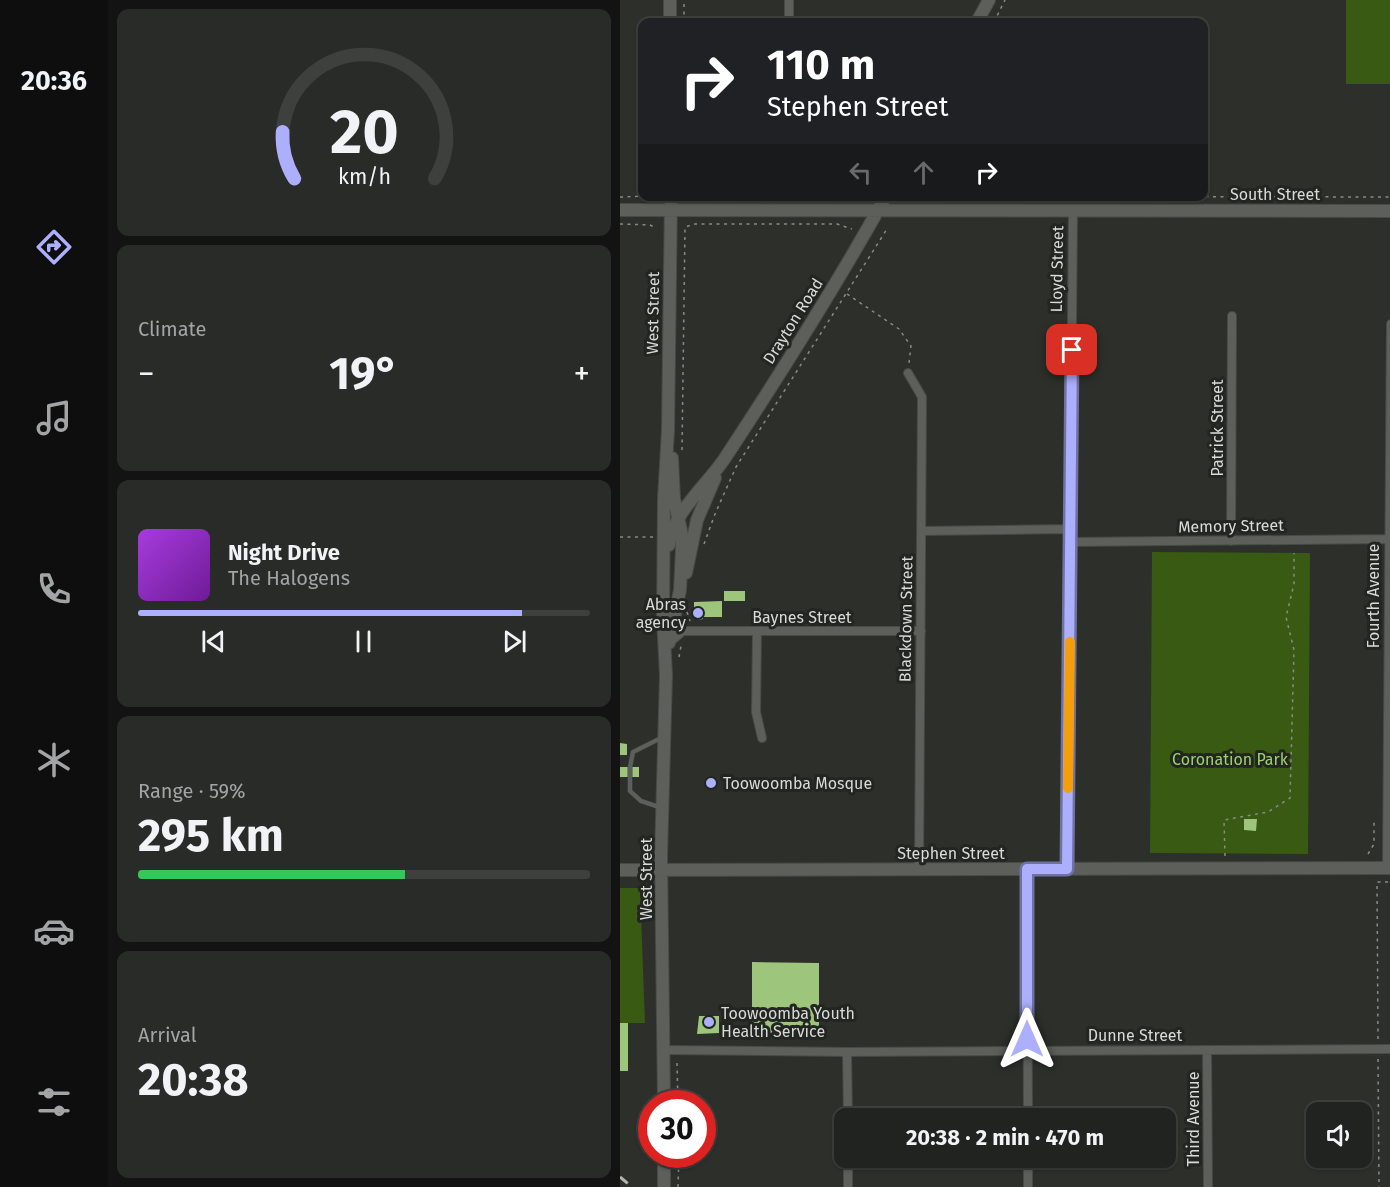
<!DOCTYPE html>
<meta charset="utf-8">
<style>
body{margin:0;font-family:"Fira Sans",sans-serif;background:#292b29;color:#f1f3f6;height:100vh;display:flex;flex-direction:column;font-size:22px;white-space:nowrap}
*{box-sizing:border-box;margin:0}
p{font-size:20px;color:#a2a4a5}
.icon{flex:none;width:33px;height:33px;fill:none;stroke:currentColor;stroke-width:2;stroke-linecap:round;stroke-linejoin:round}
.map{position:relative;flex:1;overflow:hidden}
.sheet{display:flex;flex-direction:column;gap:9px;padding:9px;background:#121312;width:512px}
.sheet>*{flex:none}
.top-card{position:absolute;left:18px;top:18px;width:570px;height:183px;border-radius:12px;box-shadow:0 2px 4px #0004,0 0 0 2px #3e403e;background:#202124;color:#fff;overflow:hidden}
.buttons{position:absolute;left:686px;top:1102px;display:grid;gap:12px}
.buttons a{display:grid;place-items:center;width:66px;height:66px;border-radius:12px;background:#212320;box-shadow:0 2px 4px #0004,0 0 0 2px #3e403e;font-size:30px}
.speed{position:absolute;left:18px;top:1090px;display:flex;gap:12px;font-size:30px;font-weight:700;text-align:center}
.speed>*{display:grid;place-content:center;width:78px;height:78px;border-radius:50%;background:#212320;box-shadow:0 2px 4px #0004,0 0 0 2px #3e403e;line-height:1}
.speed .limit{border:9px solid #d22;background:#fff;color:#111}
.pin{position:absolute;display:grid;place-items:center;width:51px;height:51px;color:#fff;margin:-26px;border-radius:12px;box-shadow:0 3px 9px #0006}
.me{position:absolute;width:66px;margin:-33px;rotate:0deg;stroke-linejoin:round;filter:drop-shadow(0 0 4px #0008)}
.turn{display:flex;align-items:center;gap:21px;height:126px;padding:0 30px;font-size:27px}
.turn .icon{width:78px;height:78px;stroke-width:2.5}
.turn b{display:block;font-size:42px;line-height:51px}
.lanes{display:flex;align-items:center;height:57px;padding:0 30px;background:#0003;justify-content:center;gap:30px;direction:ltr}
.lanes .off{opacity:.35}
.big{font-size:45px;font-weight:700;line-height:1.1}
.sheet .widget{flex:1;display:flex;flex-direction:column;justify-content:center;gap:9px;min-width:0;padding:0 21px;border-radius:12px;background:#292b29}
.sheet .dial{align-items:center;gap:0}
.dial svg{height:156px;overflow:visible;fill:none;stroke:#3e403e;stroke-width:7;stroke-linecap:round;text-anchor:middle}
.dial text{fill:#f1f3f6;stroke:none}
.song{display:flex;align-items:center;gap:18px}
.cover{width:72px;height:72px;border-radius:9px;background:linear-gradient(135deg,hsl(280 70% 55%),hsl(280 70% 35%))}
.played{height:6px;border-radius:3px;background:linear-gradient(90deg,#acaffb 85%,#3e403e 85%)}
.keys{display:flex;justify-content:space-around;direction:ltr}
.heat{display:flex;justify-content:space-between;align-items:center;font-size:33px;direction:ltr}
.charge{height:9px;border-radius:4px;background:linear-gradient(90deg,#34c759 59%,#3e403e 0)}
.trip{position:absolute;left:214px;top:1108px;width:342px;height:60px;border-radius:12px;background:#212320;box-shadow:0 2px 4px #0004,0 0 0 2px #3e403e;font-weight:700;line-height:60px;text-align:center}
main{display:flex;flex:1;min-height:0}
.tab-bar{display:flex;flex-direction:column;width:108px;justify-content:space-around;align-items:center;background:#0d0e0d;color:#a2a4a5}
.tab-bar .icon{width:42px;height:42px}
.tab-bar .on{color:#acaffb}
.tab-bar b{font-size:27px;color:#f1f3f6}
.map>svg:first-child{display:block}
</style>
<main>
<nav class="tab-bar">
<b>20:36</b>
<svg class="icon on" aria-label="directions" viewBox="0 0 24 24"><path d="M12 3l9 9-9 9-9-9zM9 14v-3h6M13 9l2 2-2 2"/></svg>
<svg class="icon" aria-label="music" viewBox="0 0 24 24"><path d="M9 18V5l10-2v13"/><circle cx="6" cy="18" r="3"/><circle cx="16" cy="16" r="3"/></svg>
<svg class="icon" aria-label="phone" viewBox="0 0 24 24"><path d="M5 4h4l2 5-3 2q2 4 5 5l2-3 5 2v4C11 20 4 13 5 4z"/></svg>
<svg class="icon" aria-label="climate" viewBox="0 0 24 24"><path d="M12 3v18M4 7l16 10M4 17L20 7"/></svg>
<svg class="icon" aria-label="car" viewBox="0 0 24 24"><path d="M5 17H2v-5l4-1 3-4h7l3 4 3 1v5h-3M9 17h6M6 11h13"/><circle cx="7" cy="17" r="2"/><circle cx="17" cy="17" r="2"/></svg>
<svg class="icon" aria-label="filters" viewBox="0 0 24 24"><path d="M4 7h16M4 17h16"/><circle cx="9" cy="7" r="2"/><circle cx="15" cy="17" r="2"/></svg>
</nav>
<section class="sheet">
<div class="widget dial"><svg viewBox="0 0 100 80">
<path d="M14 69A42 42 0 1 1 86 69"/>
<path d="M14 69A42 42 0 0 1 8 45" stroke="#acaffb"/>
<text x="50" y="56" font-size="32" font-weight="700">20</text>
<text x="50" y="72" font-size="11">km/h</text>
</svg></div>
<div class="widget"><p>Climate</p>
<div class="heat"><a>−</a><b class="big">19°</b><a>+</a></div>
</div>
<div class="widget">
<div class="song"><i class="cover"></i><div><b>Night Drive</b><p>The Halogens</p></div></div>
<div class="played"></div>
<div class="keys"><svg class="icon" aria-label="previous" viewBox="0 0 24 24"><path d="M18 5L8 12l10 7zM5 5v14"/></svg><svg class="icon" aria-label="pause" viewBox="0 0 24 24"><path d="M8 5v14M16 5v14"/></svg><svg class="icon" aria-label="next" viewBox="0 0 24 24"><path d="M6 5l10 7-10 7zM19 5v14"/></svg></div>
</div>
<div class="widget"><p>Range · 59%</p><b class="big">295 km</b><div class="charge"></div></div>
<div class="widget"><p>Arrival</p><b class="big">20:38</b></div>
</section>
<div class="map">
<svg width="771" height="1187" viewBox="0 0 771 1187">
<rect width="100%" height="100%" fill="#2c2f2a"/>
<!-- green -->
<path fill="#385a12" d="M726,0H770V84H726Z
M532,552L690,553L688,854L530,853Z
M0,888H20L25,1023H0Z"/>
<!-- building -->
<path fill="#9dc67c" d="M104,591H125V601H104Z
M102,601V617H83V619L78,620L74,616V602Z
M0,743L7,744V755H0Z
M0,767H19V777H0Z
M624,819H637L636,831L624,830Z
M132,962L199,963V1032L132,1033Z
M79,1016H99V1033L77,1034Z
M0,1023H8V1071H0Z"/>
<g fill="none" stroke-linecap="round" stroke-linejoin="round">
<!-- lane casing -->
<g stroke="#474a46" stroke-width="5">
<path id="lane" d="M39,807L21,801L10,791V767L13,752L43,737"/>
</g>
<!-- street casing -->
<g stroke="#474a46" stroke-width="10">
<path id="street" d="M169,0V22
M288,373L302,397L299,869
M302,531L451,529
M611,541L612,316
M451,542L771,539
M137,632L136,712L142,738
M49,643L63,631H301
M767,868L771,324
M407,869L408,1119
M447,869L453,210
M45,1050L227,1052L771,1049
M587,1050L588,1187
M227,1052L228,1119
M228,1187V1158
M408,1187V1158"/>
</g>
<!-- secondary casing -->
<g stroke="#474a46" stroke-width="14">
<path id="secondary" d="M50,22V0
M357,22L369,0
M0,210L771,211
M49,545C52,513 88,484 105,458C161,373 216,286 266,196
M66,573L77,520L95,478
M49,643L60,590L62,549V535L54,499L52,458
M0,870L771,868
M44,1104L41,856L46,675L43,618L44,499L48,430L51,196
M44,1187V1155"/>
</g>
<!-- path -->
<path stroke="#888b87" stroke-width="1.5" stroke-dasharray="3 4.5" stroke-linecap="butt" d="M64,22V0
M374,22L385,0
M293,196L771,197
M0,197L28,196
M238,198L247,196
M0,224L30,225L36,228
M227,294L279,329L291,346L289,363
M62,450L65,227L75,224H217L232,229
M0,537H33
M84,544L95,514L116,467L267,229
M67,612L70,621
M59,657L61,646
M748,854L754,844V819
M605,856L604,820L648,812L670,798L674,650L666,617L674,584V553
M758,1039L757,882H771
M758,1059L759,1187
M57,1063L58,1104
M58,1187L59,1155"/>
<!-- lane -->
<use href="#lane" stroke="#5c5f5a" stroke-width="4"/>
<!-- street -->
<use href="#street" stroke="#5c5f5a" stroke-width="8"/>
<!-- secondary -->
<use href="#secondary" stroke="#5c5f5a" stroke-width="12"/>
<!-- rail -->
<path stroke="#b3b5b2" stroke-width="3" stroke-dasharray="10 10" stroke-linecap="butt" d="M0,1177L12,1187"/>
</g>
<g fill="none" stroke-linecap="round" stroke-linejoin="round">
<!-- route casing -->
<g stroke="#7072a3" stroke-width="15">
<path id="route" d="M407,1039V869H447L452,350"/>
</g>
<!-- route -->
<use href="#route" stroke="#acaffb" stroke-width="10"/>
<!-- slow -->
<path stroke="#f59e0b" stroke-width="10" d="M448,788L450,642"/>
</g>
<!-- markers -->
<g fill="#acaffb" stroke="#222520" stroke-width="2">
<circle cx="78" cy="613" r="6"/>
<circle cx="91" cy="783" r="6"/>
<circle cx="89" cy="1022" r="6"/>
</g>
<g text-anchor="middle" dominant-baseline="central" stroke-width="6" stroke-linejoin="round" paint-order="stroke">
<!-- street labels -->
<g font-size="16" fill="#d8dad7" stroke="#222520">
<text x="655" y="194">South Street</text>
<text transform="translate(437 269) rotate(-89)">Lloyd Street</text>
<text transform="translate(33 313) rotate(-89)">West Street</text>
<text transform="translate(173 321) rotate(-58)">Drayton Road</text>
<text transform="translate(597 428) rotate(-90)">Patrick Street</text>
<text transform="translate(611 526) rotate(-1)">Memory Street</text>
<text transform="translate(753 596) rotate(-90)">Fourth Avenue</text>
<text x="182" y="617">Baynes Street</text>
<text transform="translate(286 619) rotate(-89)">Blackdown Street</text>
<text x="331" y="853">Stephen Street</text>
<text transform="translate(26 879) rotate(-90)">West Street</text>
<text x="515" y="1035">Dunne Street</text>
<text transform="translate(573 1119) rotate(-90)">Third Avenue</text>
</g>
<!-- poi labels -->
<g font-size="16" fill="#d8dad7" stroke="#222520" text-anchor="start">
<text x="66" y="604" text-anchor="end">Abras<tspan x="66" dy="18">agency</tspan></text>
<text x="103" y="783">Toowoomba Mosque</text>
<text x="101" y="1013">Toowoomba Youth<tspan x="101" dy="18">Health Service</tspan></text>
</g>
<!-- park labels -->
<g font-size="16" fill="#9cd170" stroke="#222520">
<text x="610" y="759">Coronation Park</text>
</g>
</g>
</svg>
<div class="buttons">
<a><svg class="icon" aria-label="sound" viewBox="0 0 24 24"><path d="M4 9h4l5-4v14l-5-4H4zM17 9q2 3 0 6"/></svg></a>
</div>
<div class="speed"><div class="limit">30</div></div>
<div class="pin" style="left:452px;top:350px;background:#d93025"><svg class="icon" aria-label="arrive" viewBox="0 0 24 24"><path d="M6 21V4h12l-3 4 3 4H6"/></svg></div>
<svg class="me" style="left:407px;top:1039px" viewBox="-20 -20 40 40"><path d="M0-17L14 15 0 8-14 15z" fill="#acaffb" stroke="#fff" stroke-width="4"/></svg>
<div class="trip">20:38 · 2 min · 470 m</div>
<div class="top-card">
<div class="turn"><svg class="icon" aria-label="right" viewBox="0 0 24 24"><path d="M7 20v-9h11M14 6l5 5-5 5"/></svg><div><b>110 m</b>Stephen Street</div></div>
<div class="lanes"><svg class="icon off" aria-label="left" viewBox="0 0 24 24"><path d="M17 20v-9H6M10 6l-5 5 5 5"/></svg><svg class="icon off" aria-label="ahead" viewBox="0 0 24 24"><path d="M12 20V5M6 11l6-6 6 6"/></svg><svg class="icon" aria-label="right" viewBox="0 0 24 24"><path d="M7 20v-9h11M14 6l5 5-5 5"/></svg></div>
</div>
</div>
</main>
